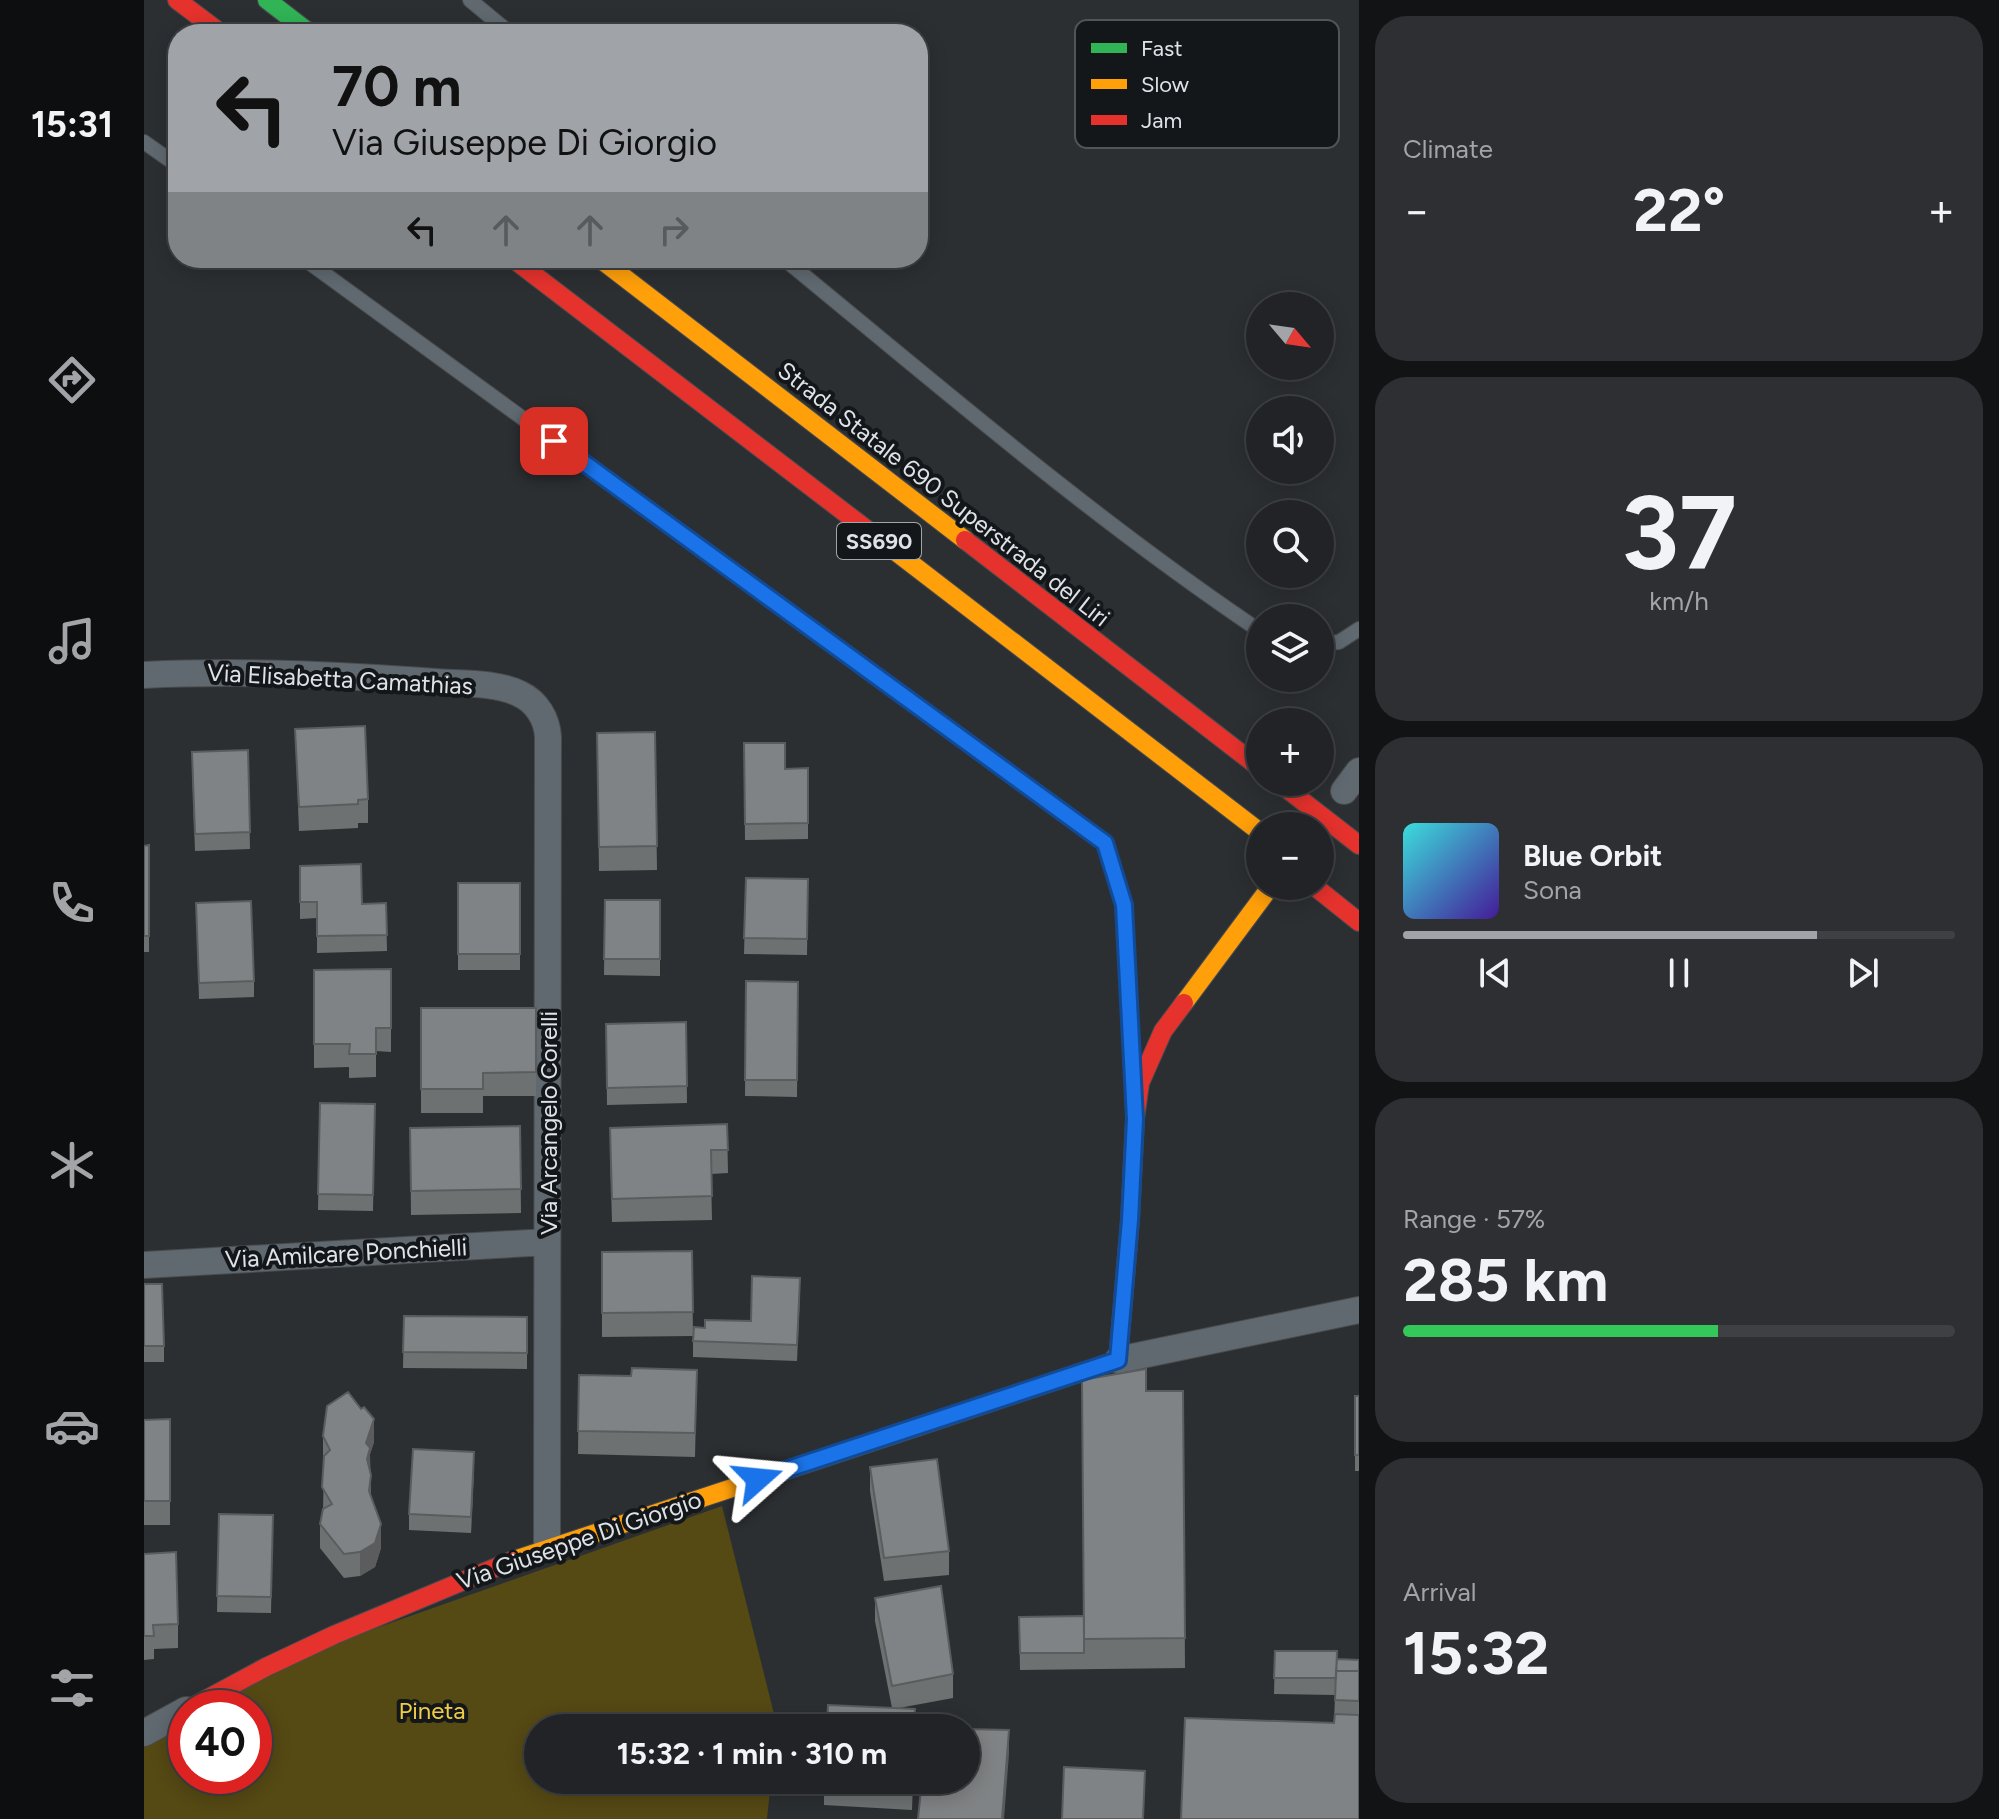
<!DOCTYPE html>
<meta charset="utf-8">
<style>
body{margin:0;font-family:Figtree,sans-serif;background:#2d2f32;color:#f1f3f6;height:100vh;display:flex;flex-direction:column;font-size:30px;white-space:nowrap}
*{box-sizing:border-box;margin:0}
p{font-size:26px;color:#a2a4a7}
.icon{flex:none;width:44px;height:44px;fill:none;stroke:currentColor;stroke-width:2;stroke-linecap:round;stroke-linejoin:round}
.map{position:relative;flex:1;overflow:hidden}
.drawer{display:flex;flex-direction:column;gap:16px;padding:16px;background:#121315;width:640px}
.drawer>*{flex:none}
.hud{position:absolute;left:24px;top:24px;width:760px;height:244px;border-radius:32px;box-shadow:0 4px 20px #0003,0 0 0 2px #3e4043;background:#a0a4a8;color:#111;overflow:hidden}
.needle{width:52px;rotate:119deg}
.fabs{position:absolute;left:1102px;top:292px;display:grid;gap:16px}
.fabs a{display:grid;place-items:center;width:88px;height:88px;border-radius:50%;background:#212326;box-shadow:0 4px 20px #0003,0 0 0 2px #3e4043;font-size:40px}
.speed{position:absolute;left:24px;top:1690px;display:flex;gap:16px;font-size:40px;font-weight:700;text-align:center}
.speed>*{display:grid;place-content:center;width:104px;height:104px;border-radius:50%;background:#212326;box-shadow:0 4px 20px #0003,0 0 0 2px #3e4043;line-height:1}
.speed .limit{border:12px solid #d22;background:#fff;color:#111}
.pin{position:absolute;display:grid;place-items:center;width:68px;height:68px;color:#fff;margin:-34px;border-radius:16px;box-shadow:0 4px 12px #0006}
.me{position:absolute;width:88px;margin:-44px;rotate:72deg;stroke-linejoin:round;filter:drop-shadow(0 0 6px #0008)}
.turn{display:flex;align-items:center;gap:28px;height:168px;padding:0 32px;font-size:36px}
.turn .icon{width:104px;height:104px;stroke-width:2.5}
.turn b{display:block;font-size:56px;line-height:68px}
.lanes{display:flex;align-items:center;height:76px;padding:0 32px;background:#0003;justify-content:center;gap:40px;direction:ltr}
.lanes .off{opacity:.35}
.big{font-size:60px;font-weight:700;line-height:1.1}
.drawer .tile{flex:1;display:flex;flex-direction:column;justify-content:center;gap:12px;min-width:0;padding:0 28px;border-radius:32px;background:#2d2f32}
.drawer .dial{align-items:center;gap:0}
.dial b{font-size:104px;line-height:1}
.song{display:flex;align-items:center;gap:24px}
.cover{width:96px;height:96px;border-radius:12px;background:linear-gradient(135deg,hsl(180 70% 55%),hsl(260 70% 35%))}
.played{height:8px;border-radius:4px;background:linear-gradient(90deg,#a0a4a8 75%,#3e4043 75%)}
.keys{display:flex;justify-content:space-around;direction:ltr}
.heat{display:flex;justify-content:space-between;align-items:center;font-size:44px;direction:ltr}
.charge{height:12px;border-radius:6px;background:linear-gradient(90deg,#34c759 57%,#3e4043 0)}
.trip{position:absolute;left:380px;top:1714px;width:456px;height:80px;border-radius:40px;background:#212326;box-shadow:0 4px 20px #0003,0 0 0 2px #3e4043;font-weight:700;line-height:80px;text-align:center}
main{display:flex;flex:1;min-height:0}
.menu{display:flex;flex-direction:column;width:144px;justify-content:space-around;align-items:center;background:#0d0e0f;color:#a2a4a7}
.menu .icon{width:56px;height:56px}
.menu .on{color:#a0a4a8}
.menu b{font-size:36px;color:#f1f3f6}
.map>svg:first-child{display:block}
</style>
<main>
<nav class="menu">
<b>15:31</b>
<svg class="icon on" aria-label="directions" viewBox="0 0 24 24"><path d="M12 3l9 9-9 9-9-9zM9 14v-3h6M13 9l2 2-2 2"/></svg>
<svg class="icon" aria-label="music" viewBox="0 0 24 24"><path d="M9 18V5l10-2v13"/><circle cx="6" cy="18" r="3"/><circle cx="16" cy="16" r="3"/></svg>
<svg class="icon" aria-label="phone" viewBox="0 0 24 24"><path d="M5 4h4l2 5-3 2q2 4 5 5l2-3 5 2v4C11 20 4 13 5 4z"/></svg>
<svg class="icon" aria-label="climate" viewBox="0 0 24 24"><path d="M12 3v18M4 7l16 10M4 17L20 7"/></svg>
<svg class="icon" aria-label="car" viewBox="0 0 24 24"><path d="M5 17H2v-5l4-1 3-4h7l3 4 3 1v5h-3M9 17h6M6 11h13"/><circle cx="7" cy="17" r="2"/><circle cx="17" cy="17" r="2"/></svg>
<svg class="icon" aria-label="filters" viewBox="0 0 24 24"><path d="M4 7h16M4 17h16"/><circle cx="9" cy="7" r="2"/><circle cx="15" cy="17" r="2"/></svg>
</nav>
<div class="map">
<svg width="1215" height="1819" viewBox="0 0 1215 1819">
<rect width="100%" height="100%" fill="#2c2f32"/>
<!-- green -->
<path fill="#554914" d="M578,1506L632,1722V1728H394V1780H627L623,1819H0V1733L42,1710V1776H110V1708H46L122,1667Z"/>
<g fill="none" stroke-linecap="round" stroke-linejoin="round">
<!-- lane casing -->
<g stroke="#494c4e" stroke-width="16">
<path id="lane" d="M326,0L367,34
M0,142L34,166
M159,258L961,843L980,905L988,1072
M639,258C795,386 948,518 1116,631
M1176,644L1195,642L1215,629"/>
</g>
<!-- street casing -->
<g stroke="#494c4e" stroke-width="28">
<path id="street" d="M0,675C97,670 195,675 292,682C318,684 352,682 376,694C393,702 403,719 404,737L403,1548
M1200,791L1215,771
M0,1265L403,1242
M974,1360L1215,1310
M0,1733L42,1710"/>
</g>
<!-- fast casing -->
<g stroke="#494c4e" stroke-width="20">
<path id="fast" d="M123,0L167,34"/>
</g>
<!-- slow casing -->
<g stroke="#494c4e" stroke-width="20">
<path id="slow" d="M455,258L821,540
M747,548L1116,832
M1040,1003L1124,890
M367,1561L773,1427"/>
</g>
<!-- jam casing -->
<g stroke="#494c4e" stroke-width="20">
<path id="jam" d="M33,0L78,34
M368,258L747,548
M821,540L1116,768
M1134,782L1215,845
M1170,886L1215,922
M773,1427L974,1360L986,1220L991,1119L996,1083L1019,1031L1040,1003
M46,1708L122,1667L190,1635L367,1561"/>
</g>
<!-- lane -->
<use href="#lane" stroke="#606970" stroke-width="14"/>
<!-- street -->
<use href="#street" stroke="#606970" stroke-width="26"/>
<!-- fast -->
<use href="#fast" stroke="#30b455" stroke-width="18"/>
<!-- slow -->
<use href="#slow" stroke="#ff9f0a" stroke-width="18"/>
<!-- jam -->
<use href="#jam" stroke="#e5322d" stroke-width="18"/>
</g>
<!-- wall -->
<path fill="#6e7172" d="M151,729L224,799V823H214V828L155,831Z
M511,732L513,870L455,871L453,733Z
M600,743L641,769L664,768V839L601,840Z
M104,750L106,849L51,851L48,769Z
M5,845V952H0V846Z
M156,866L218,904L242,903L243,951L173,953V918L156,919Z
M602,878L664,879L663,955L600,954Z
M314,883H376V970H314Z
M461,900H516V976L460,975Z
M52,903L110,981V997L55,999Z
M247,969V1052L232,1051V1077L205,1078V1067L170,1068V970Z
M602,981L654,982L653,1097L601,1096Z
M277,1008H392V1096H339V1113H277Z
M542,1022L543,1103L463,1105L462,1024Z
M176,1103L231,1104L229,1211L174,1210Z
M583,1124L584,1173L567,1174L568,1220L468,1222L466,1151Z
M376,1126L377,1213L267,1215L266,1128Z
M548,1251L549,1336L458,1337V1252Z
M0,1284L20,1346V1362H0Z
M656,1294L653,1361L549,1357V1341L561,1328L607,1321Z
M260,1316L383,1317V1369L259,1368Z
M553,1370L551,1457L434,1454L435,1375L487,1376Z
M1002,1391H1039L1041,1668L876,1670L875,1617L939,1616Z
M1211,1396H1215V1471H1211Z
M26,1419V1525H0V1420Z
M179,1436L230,1442L226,1454L227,1496L237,1548L231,1567L216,1576L200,1578L176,1548V1524L179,1511L180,1463L179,1460Z
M726,1467L805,1551V1575L740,1581L726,1491Z
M330,1469L327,1533L265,1530V1514Z
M75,1514L129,1515L127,1613L73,1612Z
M0,1554L34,1624V1648L10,1649V1659L0,1660Z
M731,1598L809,1674V1698L755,1708L771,1728L748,1708L731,1621Z
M1131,1651L1193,1659L1215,1660V1819L1190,1723L1191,1695L1130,1694Z
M680,1780H769L768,1810L680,1805Z"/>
<!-- shaded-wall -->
<path fill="#5a5c5d" d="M230,1419V1442L226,1454V1472L223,1483L222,1443Z
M330,1452V1469L327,1533V1517Z
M237,1524V1548L231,1567L216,1576V1552Z
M865,1730V1754L860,1819H858Z"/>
<!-- building -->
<path fill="#808385" stroke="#5a5c5d" stroke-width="2" d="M221,726L224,799L214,800V804L155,807L151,729Z
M511,732L513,846L455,847L453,733Z
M600,743H641V769L664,768V823L601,824Z
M104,750L106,832L51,834L48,752Z
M5,845V936H0V846Z
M217,864L218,904L242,903L243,935L173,936V902H156V866Z
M602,878L664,879L663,939L600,938Z
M314,883H376V954H314Z
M461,900H516V959H460Z
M107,901L110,981L55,983L52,903Z
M247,969V1028H232V1054H205L206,1044H170V970Z
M602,981L654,982L653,1080H601Z
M277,1008H392V1072L339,1073V1089H277Z
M542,1022L543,1086L463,1088L462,1024Z
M176,1103L231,1104L229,1195L174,1194Z
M583,1124L584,1150H567L568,1196L468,1199L466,1128Z
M376,1126L377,1189L267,1191L266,1128Z
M548,1251L549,1312L458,1313V1252Z
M608,1276L656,1278L653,1345L549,1341L550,1327L561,1328V1320L607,1321Z
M0,1284H18L20,1346H0Z
M260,1316L383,1317V1353L259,1352Z
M488,1368L553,1370L551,1433L434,1431L435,1375L487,1376Z
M1002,1369V1391H1039L1041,1638L940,1639L938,1380Z
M204,1392L217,1409L220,1407L230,1419L222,1443L226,1448L223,1459L227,1475L225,1491L237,1524L231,1543L216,1552L200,1554L176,1524L179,1509L188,1504L178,1487L180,1456L186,1450L179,1436L183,1406Z
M1211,1396H1215V1455H1211Z
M26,1419V1501H0V1420Z
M269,1449L330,1452L327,1517L265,1514Z
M793,1459L805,1551L740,1558L726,1467Z
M75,1514L129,1515L127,1597L73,1596Z
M32,1552L34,1624L9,1625L10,1636H0V1554Z
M797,1586L809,1674L748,1686L731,1598Z
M940,1616V1653H876L875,1617Z
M1131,1651H1193L1192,1678H1130Z
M1193,1659L1215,1660V1671H1192Z
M1192,1671H1215V1701L1191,1700Z
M684,1705L771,1709L770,1728H683Z
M1191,1714L1215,1715V1819H1037L1041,1718L1190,1723Z
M822,1729L865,1730L858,1819H774L778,1780H822Z
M920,1767L1001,1771L999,1819H918Z
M680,1780H768V1786L680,1782Z"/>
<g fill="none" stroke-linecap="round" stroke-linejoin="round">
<!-- route casing -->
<g stroke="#114b97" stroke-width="20">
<path id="route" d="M410,441L961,843L980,905L991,1119L986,1220L974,1360L614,1479"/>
</g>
<!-- route -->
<use href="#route" stroke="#1a73e8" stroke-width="14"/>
</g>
<g text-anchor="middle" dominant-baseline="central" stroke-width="8" stroke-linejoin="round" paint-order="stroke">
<!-- shield labels -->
<rect fill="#14171a" stroke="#a2a6aa" stroke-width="2" x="693" y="523" width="84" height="36" rx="6"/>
<g font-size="22" font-weight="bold" fill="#dfe3e7">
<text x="735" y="541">SS690</text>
</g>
<!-- street labels -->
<g font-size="24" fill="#dfe3e7" stroke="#14171a">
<text transform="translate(800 494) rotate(38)">Strada Statale 690 Superstrada del Liri</text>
<text transform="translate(196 679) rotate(3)">Via Elisabetta Camathias</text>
<text transform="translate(404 1123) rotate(-90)">Via Arcangelo Corelli</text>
<text transform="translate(202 1253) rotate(-3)">Via Amilcare Ponchielli</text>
<text transform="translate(435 1540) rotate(-19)">Via Giuseppe Di Giorgio</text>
</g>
<!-- park labels -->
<g font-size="24" fill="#efce46" stroke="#14171a">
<text x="288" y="1710">Pineta</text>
</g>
</g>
<!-- legend -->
<rect x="931" y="20" width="264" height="128" rx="12" fill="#14171a" stroke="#515458" stroke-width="2"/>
<rect x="947" y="43" width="36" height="10" fill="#30b455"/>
<rect x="947" y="79" width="36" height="10" fill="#ff9f0a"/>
<rect x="947" y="115" width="36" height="10" fill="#e5322d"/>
<g font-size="22" fill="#dfe3e7">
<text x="997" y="56">Fast</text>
<text x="997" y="92">Slow</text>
<text x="997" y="128">Jam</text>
</g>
</svg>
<div class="fabs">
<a><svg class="needle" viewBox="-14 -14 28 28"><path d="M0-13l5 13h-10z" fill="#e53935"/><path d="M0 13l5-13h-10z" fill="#a2a4a7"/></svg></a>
<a><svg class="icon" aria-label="sound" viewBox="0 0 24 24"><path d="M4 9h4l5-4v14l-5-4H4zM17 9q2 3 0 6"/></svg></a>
<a><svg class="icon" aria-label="search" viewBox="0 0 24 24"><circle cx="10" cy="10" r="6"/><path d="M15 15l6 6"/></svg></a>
<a><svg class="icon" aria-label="layers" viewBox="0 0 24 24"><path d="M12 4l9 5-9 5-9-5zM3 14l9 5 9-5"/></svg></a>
<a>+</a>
<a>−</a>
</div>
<div class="speed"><div class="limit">40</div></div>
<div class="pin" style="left:410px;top:441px;background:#d93025"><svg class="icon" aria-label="arrive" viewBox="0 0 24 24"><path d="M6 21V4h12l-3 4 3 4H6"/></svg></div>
<svg class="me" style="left:614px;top:1479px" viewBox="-20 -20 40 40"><path d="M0-17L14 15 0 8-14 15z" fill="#1a73e8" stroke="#fff" stroke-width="4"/></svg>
<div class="trip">15:32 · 1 min · 310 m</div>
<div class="hud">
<div class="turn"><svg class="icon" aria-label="left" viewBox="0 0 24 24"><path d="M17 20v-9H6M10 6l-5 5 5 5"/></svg><div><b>70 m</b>Via Giuseppe Di Giorgio</div></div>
<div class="lanes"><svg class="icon" aria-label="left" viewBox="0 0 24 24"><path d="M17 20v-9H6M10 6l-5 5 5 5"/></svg><svg class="icon off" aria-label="ahead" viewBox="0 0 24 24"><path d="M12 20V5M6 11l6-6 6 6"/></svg><svg class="icon off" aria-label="ahead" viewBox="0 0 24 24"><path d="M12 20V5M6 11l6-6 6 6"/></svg><svg class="icon off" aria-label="right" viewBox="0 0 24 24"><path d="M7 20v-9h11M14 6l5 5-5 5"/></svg></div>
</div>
</div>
<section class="drawer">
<div class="tile"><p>Climate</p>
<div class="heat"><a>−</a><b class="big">22°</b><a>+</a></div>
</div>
<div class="tile dial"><b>37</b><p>km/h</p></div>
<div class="tile">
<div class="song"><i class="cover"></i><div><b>Blue Orbit</b><p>Sona</p></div></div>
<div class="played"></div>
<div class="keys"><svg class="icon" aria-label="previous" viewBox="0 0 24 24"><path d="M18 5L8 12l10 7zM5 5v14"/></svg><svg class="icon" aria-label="pause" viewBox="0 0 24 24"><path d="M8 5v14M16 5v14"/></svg><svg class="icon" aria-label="next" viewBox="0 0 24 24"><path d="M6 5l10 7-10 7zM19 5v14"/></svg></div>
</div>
<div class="tile"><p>Range · 57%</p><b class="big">285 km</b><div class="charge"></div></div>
<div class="tile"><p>Arrival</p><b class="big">15:32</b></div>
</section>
</main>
